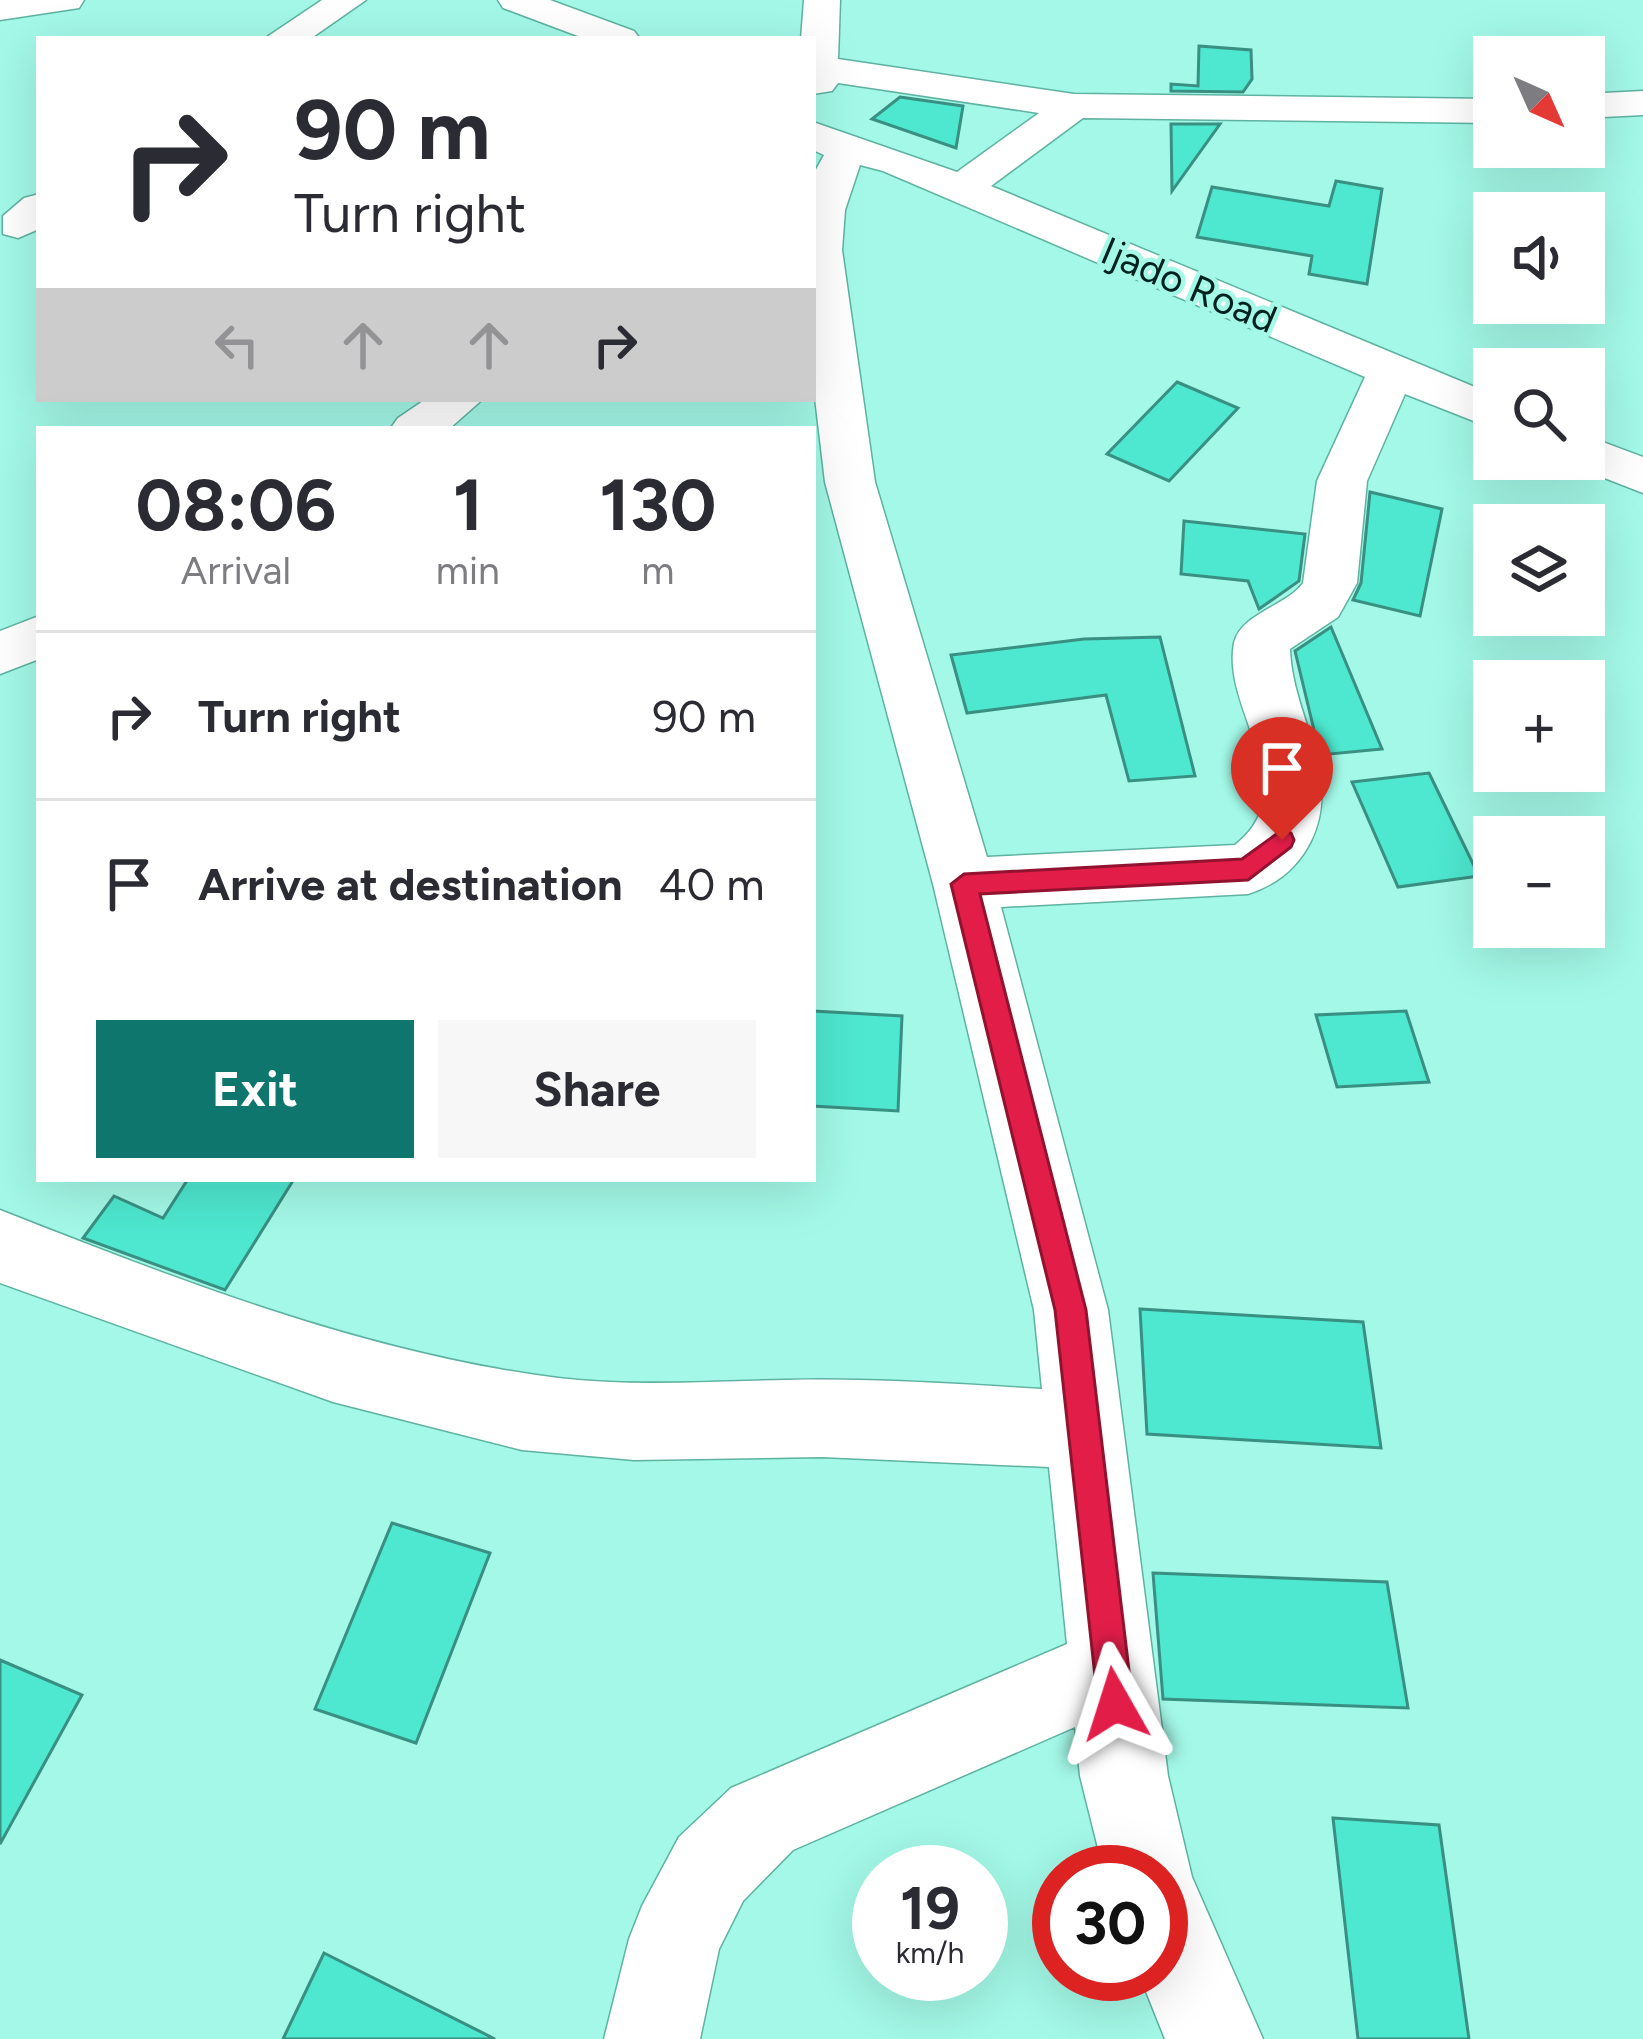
<!DOCTYPE html>
<meta charset="utf-8">
<style>
:root{--surface:#fff;--page:#f7f7f7;--text:#2b2b33;--muted:#7c7c81;--line:#e1e1e2;--accent:#0f766e}
body{margin:0;font-family:Figtree,sans-serif;background:var(--page);color:var(--text);height:100vh;display:flex;flex-direction:column;font-size:45px;white-space:nowrap}
*{box-sizing:border-box;margin:0}
p{font-size:39px;color:var(--muted)}
.icon{flex:none;width:66px;height:66px;fill:none;stroke:currentColor;stroke-width:2;stroke-linecap:round;stroke-linejoin:round}
.map{position:relative;flex:1;overflow:hidden}
.sheet{position:absolute;left:36px;top:426px;width:780px;height:756px;display:flex;flex-direction:column;background:var(--surface);border-radius:0px;box-shadow:0 12px 48px #0002}
.sheet>*{flex:none}
.guide{position:absolute;left:36px;top:36px;width:780px;height:366px;border-radius:0px;box-shadow:0 12px 48px #0002;background:#fff;color:var(--text);overflow:hidden}
.needle{width:78px;rotate:135deg}
.controls{position:absolute;left:1473px;top:36px;display:grid;gap:24px}
.controls a{display:grid;place-items:center;width:132px;height:132px;border-radius:0px;background:var(--surface);box-shadow:0 12px 48px #0002;font-size:60px}
.speed{position:absolute;left:852px;top:1845px;display:flex;gap:24px;font-size:60px;font-weight:700;text-align:center}
.speed>*{display:grid;place-content:center;width:156px;height:156px;border-radius:50%;background:var(--surface);box-shadow:0 12px 48px #0002;line-height:1}
.speed small{font-size:30px;font-weight:400}
.speed .limit{border:18px solid #d22;background:#fff;color:#111}
.pin{position:absolute;display:grid;place-items:center;width:102px;height:102px;color:#fff;margin:-123px -51px;border-radius:50% 50% 50% 0;rotate:-45deg;box-shadow:0 0 12px #0007}
.pin .icon{rotate:45deg}
.me{position:absolute;width:132px;margin:-66px;rotate:354deg;stroke-linejoin:round;filter:drop-shadow(0 0 9px #0008)}
.turn{display:flex;align-items:center;gap:42px;height:252px;padding:0 60px;font-size:54px}
.turn .icon{width:156px;height:156px;stroke-width:2.5}
.turn b{display:block;font-size:84px;line-height:102px}
.lanes{display:flex;align-items:center;height:114px;padding:0 60px;background:#0003;justify-content:center;gap:60px;direction:ltr}
.lanes .off{opacity:.35}
.eta{display:flex;justify-content:space-evenly;align-items:center;height:204px;text-align:center}
.eta b{font-size:72px;font-weight:700;line-height:84px}
.cta{display:flex;gap:24px;margin-top:auto;padding:24px 60px}
.cta a{flex:1;height:138px;border-radius:0px;background:var(--accent);color:#fff;font-size:48px;font-weight:700;line-height:138px;text-align:center}
.cta a+a{background:var(--page);color:var(--text)}
ul{padding:0;list-style:none}
li{display:flex;align-items:center;gap:36px;height:168px;padding:0 60px;border-top:3px solid var(--line)}
li div{flex:1}
li b{display:block;font-size:45px}
li em{font-style:normal}
.map>svg:first-child{display:block}
.building{fill:#4ee7cf;stroke:#398f81;stroke-width:3}
.lines{fill:none;stroke-linecap:round;stroke-linejoin:round}
.minor-casing{stroke:#5eb2a2;stroke-width:3}
.minor{fill:#fff;fill-rule:evenodd}
.route{fill:#e11d48;stroke:#92132f;stroke-width:3}
.labels{text-anchor:middle;dominant-baseline:central;stroke-width:9;stroke-linejoin:round;paint-order:stroke}
.far-street-label{font-size:39px;fill:#00221d;stroke:#a3f8e7}
</style>
<div class="map">
<svg width="1643" height="2039" viewBox="0 0 1643 2039">
<rect width="100%" height="100%" fill="#a3f8e7"/>
<g class="building">
<path d="M1199,46L1251,50L1252,79L1243,92L1171,91V84L1198,86Z"/>
<path d="M900,97L963,106L956,148L872,119Z"/>
<path d="M1171,124H1220L1172,191Z"/>
<path d="M1336,181L1382,189L1367,284L1309,274L1312,256L1197,237L1212,187L1329,206Z"/>
<path d="M1177,382L1238,408L1169,481L1107,454Z"/>
<path d="M1370,492L1442,509L1420,616L1353,600L1361,583Z"/>
<path d="M1184,521L1305,534L1299,581L1259,609L1248,581L1181,574Z"/>
<path d="M1331,627L1382,749L1320,755L1295,651Z"/>
<path d="M1160,637L1195,776L1129,781L1106,695L967,713L951,655L1084,639Z"/>
<path d="M1429,773L1479,876L1398,887L1352,782Z"/>
<path d="M813,1011L902,1016L898,1111L813,1106Z"/>
<path d="M1406,1011L1429,1082L1337,1087L1316,1015Z"/>
<path d="M188,1179H294L225,1290L83,1238L114,1196L163,1218Z"/>
<path d="M1140,1309L1363,1322L1381,1448L1147,1434Z"/>
<path d="M392,1523L490,1553L416,1743L315,1709Z"/>
<path d="M1153,1573L1387,1582L1408,1708L1163,1699Z"/>
<path d="M0,1660L82,1695L0,1844Z"/>
<path d="M1333,1818L1439,1825L1469,2039H1358Z"/>
<path d="M324,1953L495,2039H283Z"/>
</g>
<g class="lines">
<g class="minor-casing">
<g id="minor">
<path d="M0,0H84L79,8L0,20Z"/>
<path d="M322,0H366L310,39H264Z"/>
<path d="M498,0H550L634,31L640,39H586L503,8Z"/>
<path d="M804,0H840L838,59L1074,94L1494,99V123L1083,118L991,186L1494,395V429L1405,394L1367,481L1357,583L1338,617L1290,649C1292,716 1343,775 1311,841C1297,869 1276,885 1248,894L1001,907L1108,1310L1168,1776L1192,1877L1263,2039H1165L1139,1974H1161V1872H1104L1080,1776L1075,1727L793,1850L743,1901L719,1949L700,2039H604L629,1939L642,1906L679,1837L731,1788L1067,1644L1049,1467L822,1457L634,1460L522,1450L333,1402L0,1283V1210C178,1280 367,1354 558,1378C634,1387 710,1381 786,1380C871,1378 957,1384 1042,1389L1034,1310L933,884L825,482L813,381V175L824,155L813,150V122L957,172L1039,113L838,83L832,91L813,94V39H801ZM860,165L883,171L1365,377L1317,481L1303,583C1287,606 1241,613 1234,643C1221,711 1307,789 1235,845L987,857L875,482L842,250L845,210Z"/>
<path d="M1643,91V115L1584,118V94Z"/>
<path d="M39,194V229L18,238L3,234V216L24,198Z"/>
<path d="M426,399H483L449,429H390L398,418Z"/>
<path d="M1584,435L1643,457V493L1566,463L1564,459H1584Z"/>
<path d="M39,616V659L0,674V631Z"/>
</g>
</g>
<use href="#minor" class="minor"/>
</g>
<path class="route" d="M1282,830L1291,833L1294,840L1291,847L1248,880L980,894L1086,1310L1133,1704L1128,1717L1115,1722L1103,1717L1098,1704L1055,1310L951,884L964,874L1242,859Z"/>
<g class="labels">
<g class="far-street-label">
<text transform="translate(1189 285) rotate(23)">Ijado Road</text>
</g>
</g>
</svg>
<div class="controls">
<a><svg class="needle" viewBox="-14 -14 28 28"><path d="M0-13l5 13h-10z" fill="#e53935"/><path d="M0 13l5-13h-10z" fill="#7c7c81"/></svg></a>
<a><svg class="icon" aria-label="sound" viewBox="0 0 24 24"><path d="M4 9h4l5-4v14l-5-4H4zM17 9q2 3 0 6"/></svg></a>
<a><svg class="icon" aria-label="search" viewBox="0 0 24 24"><circle cx="10" cy="10" r="6"/><path d="M15 15l6 6"/></svg></a>
<a><svg class="icon" aria-label="layers" viewBox="0 0 24 24"><path d="M12 4l9 5-9 5-9-5zM3 14l9 5 9-5"/></svg></a>
<a>+</a>
<a>−</a>
</div>
<div class="speed"><div>19<small>km/h</small></div><div class="limit">30</div></div>
<div class="pin" style="left:1282px;top:840px;background:#d93025"><svg class="icon" aria-label="arrive" viewBox="0 0 24 24"><path d="M6 21V4h12l-3 4 3 4H6"/></svg></div>
<svg class="me" style="left:1115px;top:1704px" viewBox="-20 -20 40 40"><path d="M0-17L14 15 0 8-14 15z" fill="#e11d48" stroke="#fff" stroke-width="4"/></svg>
<div class="guide">
<div class="turn"><svg class="icon" aria-label="right" viewBox="0 0 24 24"><path d="M7 20v-9h11M14 6l5 5-5 5"/></svg><div><b>90 m</b>Turn right</div></div>
<div class="lanes"><svg class="icon off" aria-label="left" viewBox="0 0 24 24"><path d="M17 20v-9H6M10 6l-5 5 5 5"/></svg><svg class="icon off" aria-label="ahead" viewBox="0 0 24 24"><path d="M12 20V5M6 11l6-6 6 6"/></svg><svg class="icon off" aria-label="ahead" viewBox="0 0 24 24"><path d="M12 20V5M6 11l6-6 6 6"/></svg><svg class="icon" aria-label="right" viewBox="0 0 24 24"><path d="M7 20v-9h11M14 6l5 5-5 5"/></svg></div>
</div>
<section class="sheet">
<div class="eta">
<div><b>08:06</b><p>Arrival</p></div>
<div><b>1</b><p>min</p></div>
<div><b>130</b><p>m</p></div>
</div>
<ul>
<li><svg class="icon" aria-label="right" viewBox="0 0 24 24"><path d="M7 20v-9h11M14 6l5 5-5 5"/></svg><div><b>Turn right</b></div><em>90 m</em></li>
<li><svg class="icon" aria-label="arrive" viewBox="0 0 24 24"><path d="M6 21V4h12l-3 4 3 4H6"/></svg><div><b>Arrive at destination</b></div><em>40 m</em></li>
</ul>
<div class="cta"><a>Exit</a><a>Share</a></div>
</section>
</div>
